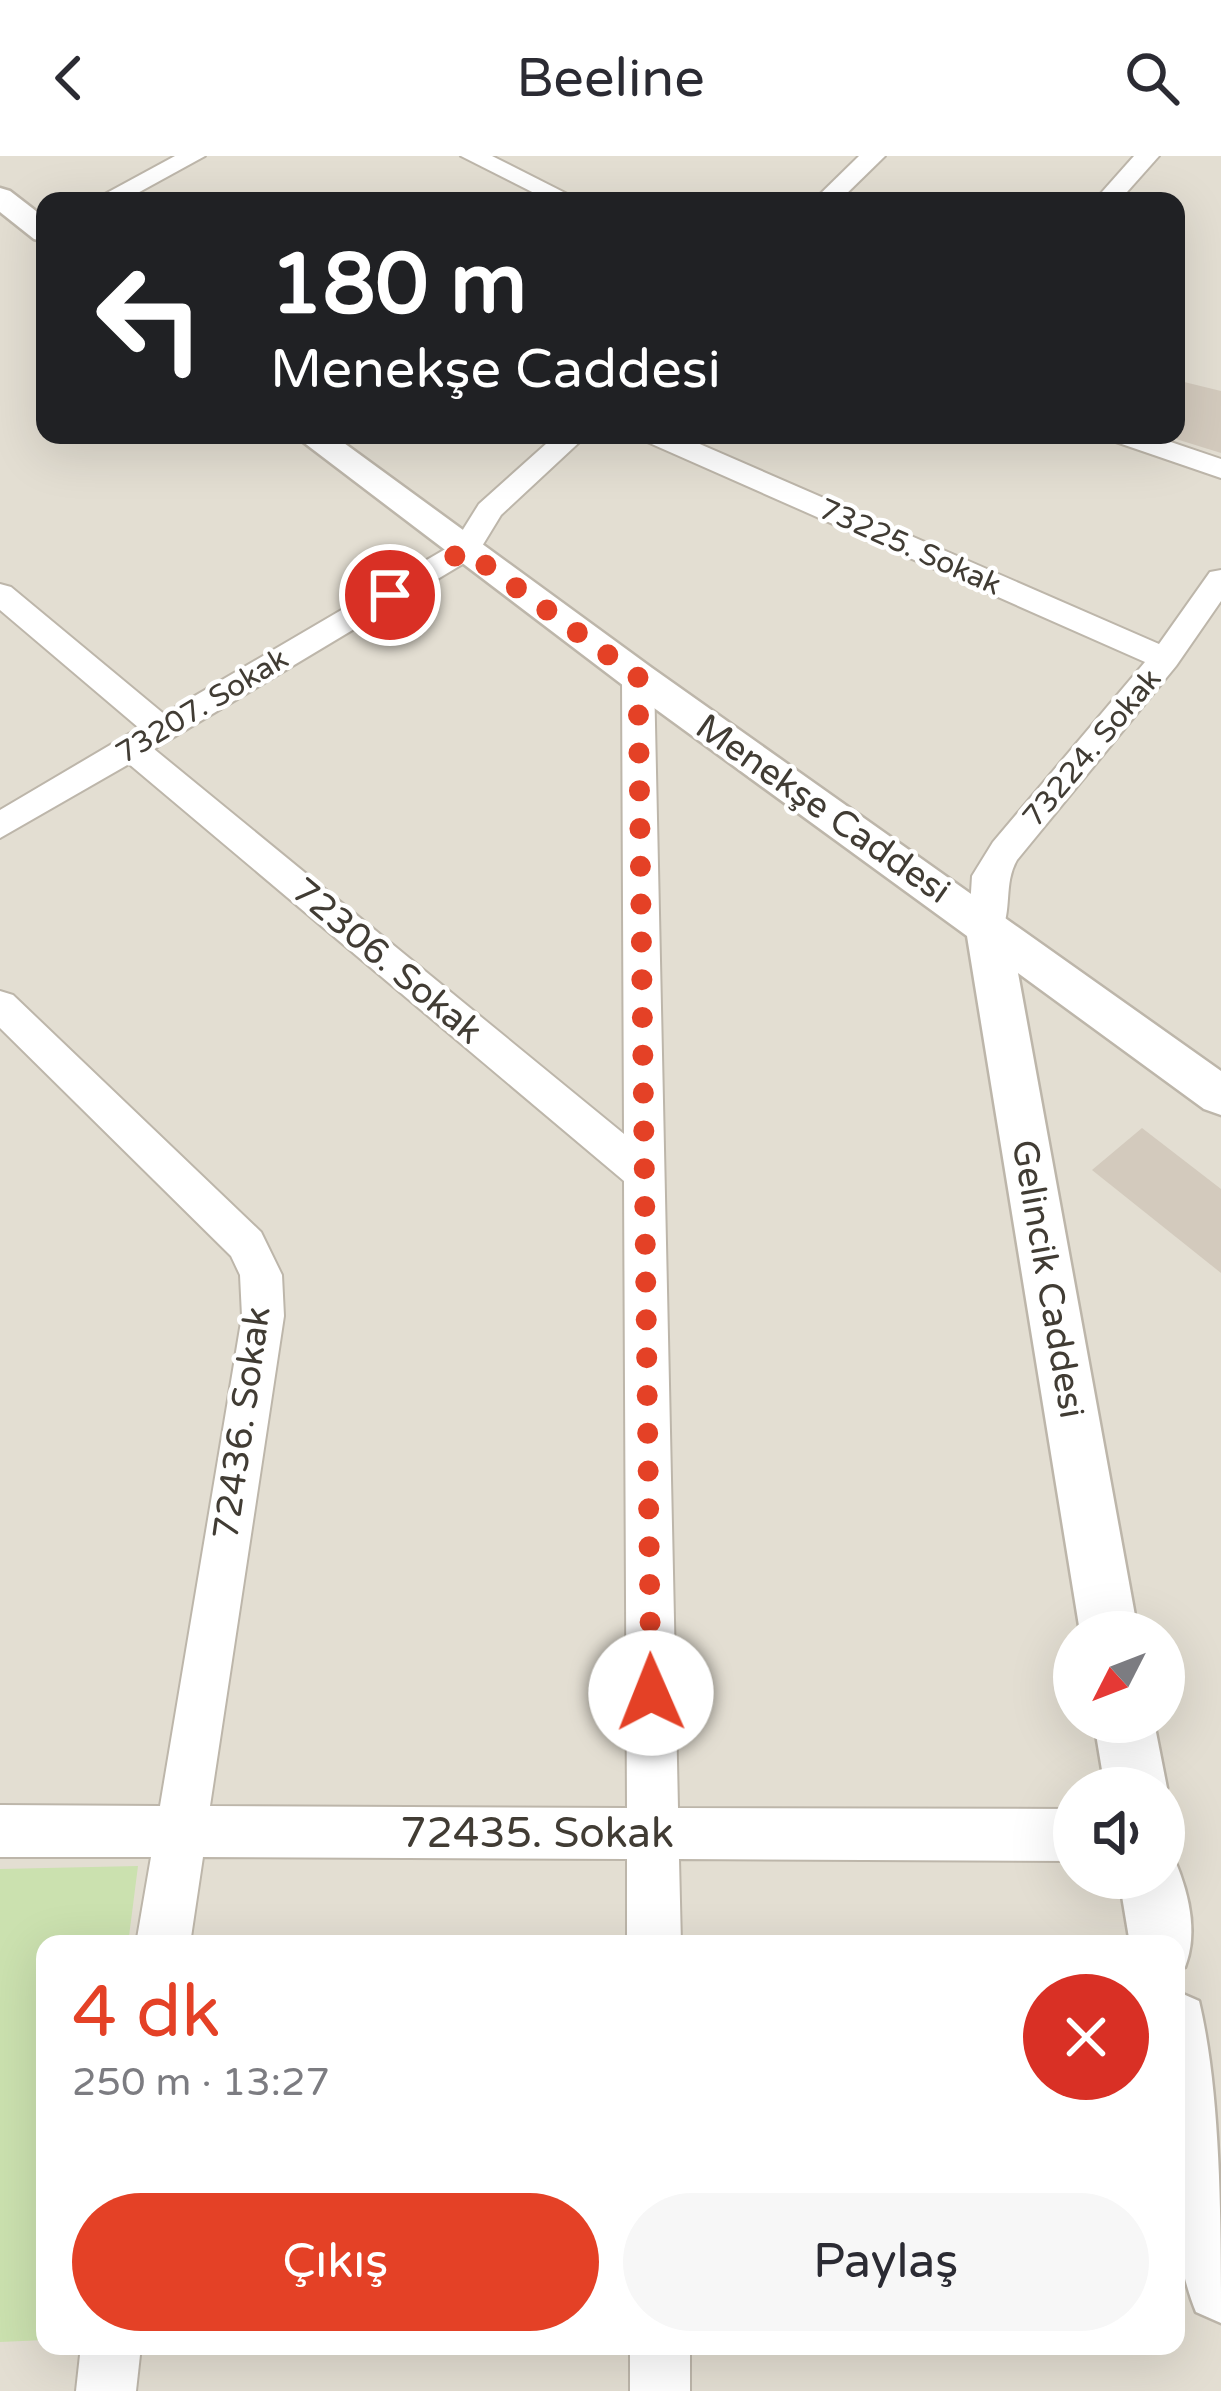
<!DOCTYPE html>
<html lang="tr">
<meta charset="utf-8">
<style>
:root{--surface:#fff;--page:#f7f7f7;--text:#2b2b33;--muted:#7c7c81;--accent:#e44126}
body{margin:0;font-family:"Varela Round",sans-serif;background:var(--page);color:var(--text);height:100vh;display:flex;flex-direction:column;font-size:45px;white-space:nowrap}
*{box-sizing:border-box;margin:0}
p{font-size:39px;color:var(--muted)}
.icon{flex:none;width:66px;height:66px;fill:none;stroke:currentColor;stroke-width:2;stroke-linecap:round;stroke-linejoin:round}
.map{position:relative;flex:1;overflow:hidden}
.side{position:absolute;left:36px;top:1779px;width:1149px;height:420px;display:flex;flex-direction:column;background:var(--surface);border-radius:24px;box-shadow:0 12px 48px #0002}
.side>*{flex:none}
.guide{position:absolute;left:36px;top:36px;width:1149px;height:252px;border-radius:24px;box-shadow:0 12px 48px #0002;background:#202124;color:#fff;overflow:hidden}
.needle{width:78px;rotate:228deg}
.controls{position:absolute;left:1053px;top:1455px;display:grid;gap:24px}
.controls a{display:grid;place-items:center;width:132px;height:132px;border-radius:50%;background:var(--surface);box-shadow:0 12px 48px #0002;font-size:60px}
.pin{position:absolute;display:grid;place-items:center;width:102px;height:102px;color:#fff;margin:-51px;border:6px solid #fff;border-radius:50%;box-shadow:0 3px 12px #0007}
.me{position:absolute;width:132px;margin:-66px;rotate:359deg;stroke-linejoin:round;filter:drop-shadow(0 0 9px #0008)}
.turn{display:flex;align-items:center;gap:42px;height:252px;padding:0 36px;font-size:54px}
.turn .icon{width:156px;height:156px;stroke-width:2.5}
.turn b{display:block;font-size:84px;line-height:102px}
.round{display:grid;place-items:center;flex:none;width:126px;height:126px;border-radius:63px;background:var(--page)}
.overview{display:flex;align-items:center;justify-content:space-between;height:204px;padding:0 36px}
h1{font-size:72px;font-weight:600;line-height:90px;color:var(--accent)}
.action{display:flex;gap:24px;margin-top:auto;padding:24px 36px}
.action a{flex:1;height:138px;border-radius:72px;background:var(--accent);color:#fff;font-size:48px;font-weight:600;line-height:138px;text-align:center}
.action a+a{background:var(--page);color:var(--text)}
header{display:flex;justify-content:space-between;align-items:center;height:156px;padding:0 36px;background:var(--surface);font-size:54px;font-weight:600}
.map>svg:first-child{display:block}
.residential{fill:#e3ded2;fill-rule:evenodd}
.green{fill:#cbe1af}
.building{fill:#d3cabd}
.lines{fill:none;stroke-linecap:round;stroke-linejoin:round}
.minor-casing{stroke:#bdb6aa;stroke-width:4}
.tertiary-casing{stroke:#bdb6aa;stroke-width:5}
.minor{fill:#fff;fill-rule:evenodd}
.tertiary{fill:#fff;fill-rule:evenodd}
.route{stroke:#e44126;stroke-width:21;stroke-dasharray:0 37.8}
.labels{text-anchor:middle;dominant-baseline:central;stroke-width:9;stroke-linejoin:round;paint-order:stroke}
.far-street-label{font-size:30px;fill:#413c34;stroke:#fff}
.street-label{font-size:36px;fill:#413c34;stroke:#fff}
.near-street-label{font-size:42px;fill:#413c34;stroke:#fff}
</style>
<header><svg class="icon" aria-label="back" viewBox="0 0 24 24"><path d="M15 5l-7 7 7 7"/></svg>Beeline<svg class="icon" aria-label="search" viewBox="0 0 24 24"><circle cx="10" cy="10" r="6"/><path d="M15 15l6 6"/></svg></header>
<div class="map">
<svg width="1221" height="2235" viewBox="0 0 1221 2235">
<rect width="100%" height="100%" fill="#f0ece3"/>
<path class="residential" d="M0,0H1221V2235H0ZM45,45H1176V279H45ZM1074,1476H1164V1566H1074ZM1074,1632H1164V1722H1074ZM45,1788H1176V2190H45Z"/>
<path class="green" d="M138,1710L128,1788H45V2184L0,2186V1713Z"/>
<g class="building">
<path d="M1176,224L1221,235V297L1176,283Z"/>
<path d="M1142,972L1221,1033V1117L1092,1014Z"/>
</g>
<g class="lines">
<g class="minor-casing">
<g id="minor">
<path d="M175,0H205L123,45H92Z"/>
<path d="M461,0H492L581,45H550Z"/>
<path d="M859,0H885L839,45H813Z"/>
<path d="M1134,0H1159L1119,45H1094Z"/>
<path d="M556,279H587L501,359L476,400L154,593L624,978L622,521L627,514H649L654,521L678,1652L1074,1653V1705L679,1703L681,1788H627V1703L203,1701L190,1788H136L151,1701H0V1649L160,1650L242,1160L240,1119L231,1100L0,872V835L13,839L261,1076L282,1119L284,1160L210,1650L627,1652L624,1025L129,608L0,682V654L139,572L0,454V428L11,431L164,558L454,388L479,348Z"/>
<path d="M641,279H679L1159,488L1210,416L1221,414V445L1176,510L1017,704C1003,728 1013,755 1000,778L987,782L974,778L969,769L972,720L993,686L1145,506L645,285Z"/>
<path d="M1109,279H1150L1221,303V322L1113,285Z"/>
<path d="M81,2190H141L136,2235H76Z"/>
<rect x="630" y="2190" width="60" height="45"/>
</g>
</g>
<g class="tertiary-casing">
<g id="tertiary">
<path d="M0,32L10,35L45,62V86L34,83L0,56Z"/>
<path d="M294,279H333L652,512L1221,915V959L1204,953L1018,817L1138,1476H1080L967,780L624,530Z"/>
<path d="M1094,1566H1154L1167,1632L1164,1638V1632H1105Z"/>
<path d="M1164,1696L1173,1700C1188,1734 1199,1776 1185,1811L1176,1814V1788H1130L1119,1722H1164Z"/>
<path d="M1176,1835L1199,1845C1221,1937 1221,2067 1221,2167L1196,2156C1160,2070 1176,1929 1176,1835Z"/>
</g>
</g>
<use href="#minor" class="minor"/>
<use href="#tertiary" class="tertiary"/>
</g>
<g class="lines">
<path class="route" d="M390,439L465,394L638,521L651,1537"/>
</g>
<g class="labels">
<g class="far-street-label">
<text transform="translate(910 391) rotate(24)">73225. Sokak</text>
<text transform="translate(202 550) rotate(-31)">73207. Sokak</text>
<text transform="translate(1092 592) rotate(-50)">73224. Sokak</text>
</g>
<g class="street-label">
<text transform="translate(823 653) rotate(35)">Menekşe Caddesi</text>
<text transform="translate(387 805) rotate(40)">72306. Sokak</text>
<text transform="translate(1048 1123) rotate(80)">Gelincik Caddesi</text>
<text transform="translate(242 1267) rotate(-82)">72436. Sokak</text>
</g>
<g class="near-street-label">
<text x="537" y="1677">72435. Sokak</text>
</g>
</g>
</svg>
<div class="controls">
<a><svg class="needle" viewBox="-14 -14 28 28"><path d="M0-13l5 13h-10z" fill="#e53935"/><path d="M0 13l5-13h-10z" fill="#7c7c81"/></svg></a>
<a><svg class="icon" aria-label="sound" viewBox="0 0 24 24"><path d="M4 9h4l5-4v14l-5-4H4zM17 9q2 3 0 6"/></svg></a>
</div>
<div class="pin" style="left:390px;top:439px;background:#d93025"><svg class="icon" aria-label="arrive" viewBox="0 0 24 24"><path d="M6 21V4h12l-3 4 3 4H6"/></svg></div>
<svg class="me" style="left:651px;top:1537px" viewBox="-20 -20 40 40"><circle r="19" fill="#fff"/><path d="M0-13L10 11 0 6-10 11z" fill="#e44126"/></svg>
<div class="guide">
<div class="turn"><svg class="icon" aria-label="left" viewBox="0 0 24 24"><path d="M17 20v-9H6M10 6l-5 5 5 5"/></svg><div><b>180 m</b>Menekşe Caddesi</div></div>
</div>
<section class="side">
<div class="overview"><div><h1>4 dk</h1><p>250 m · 13:27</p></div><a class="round" style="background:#d93025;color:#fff"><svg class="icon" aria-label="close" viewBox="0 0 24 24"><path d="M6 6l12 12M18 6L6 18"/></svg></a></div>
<div class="action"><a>Çıkış</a><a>Paylaş</a></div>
</section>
</div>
